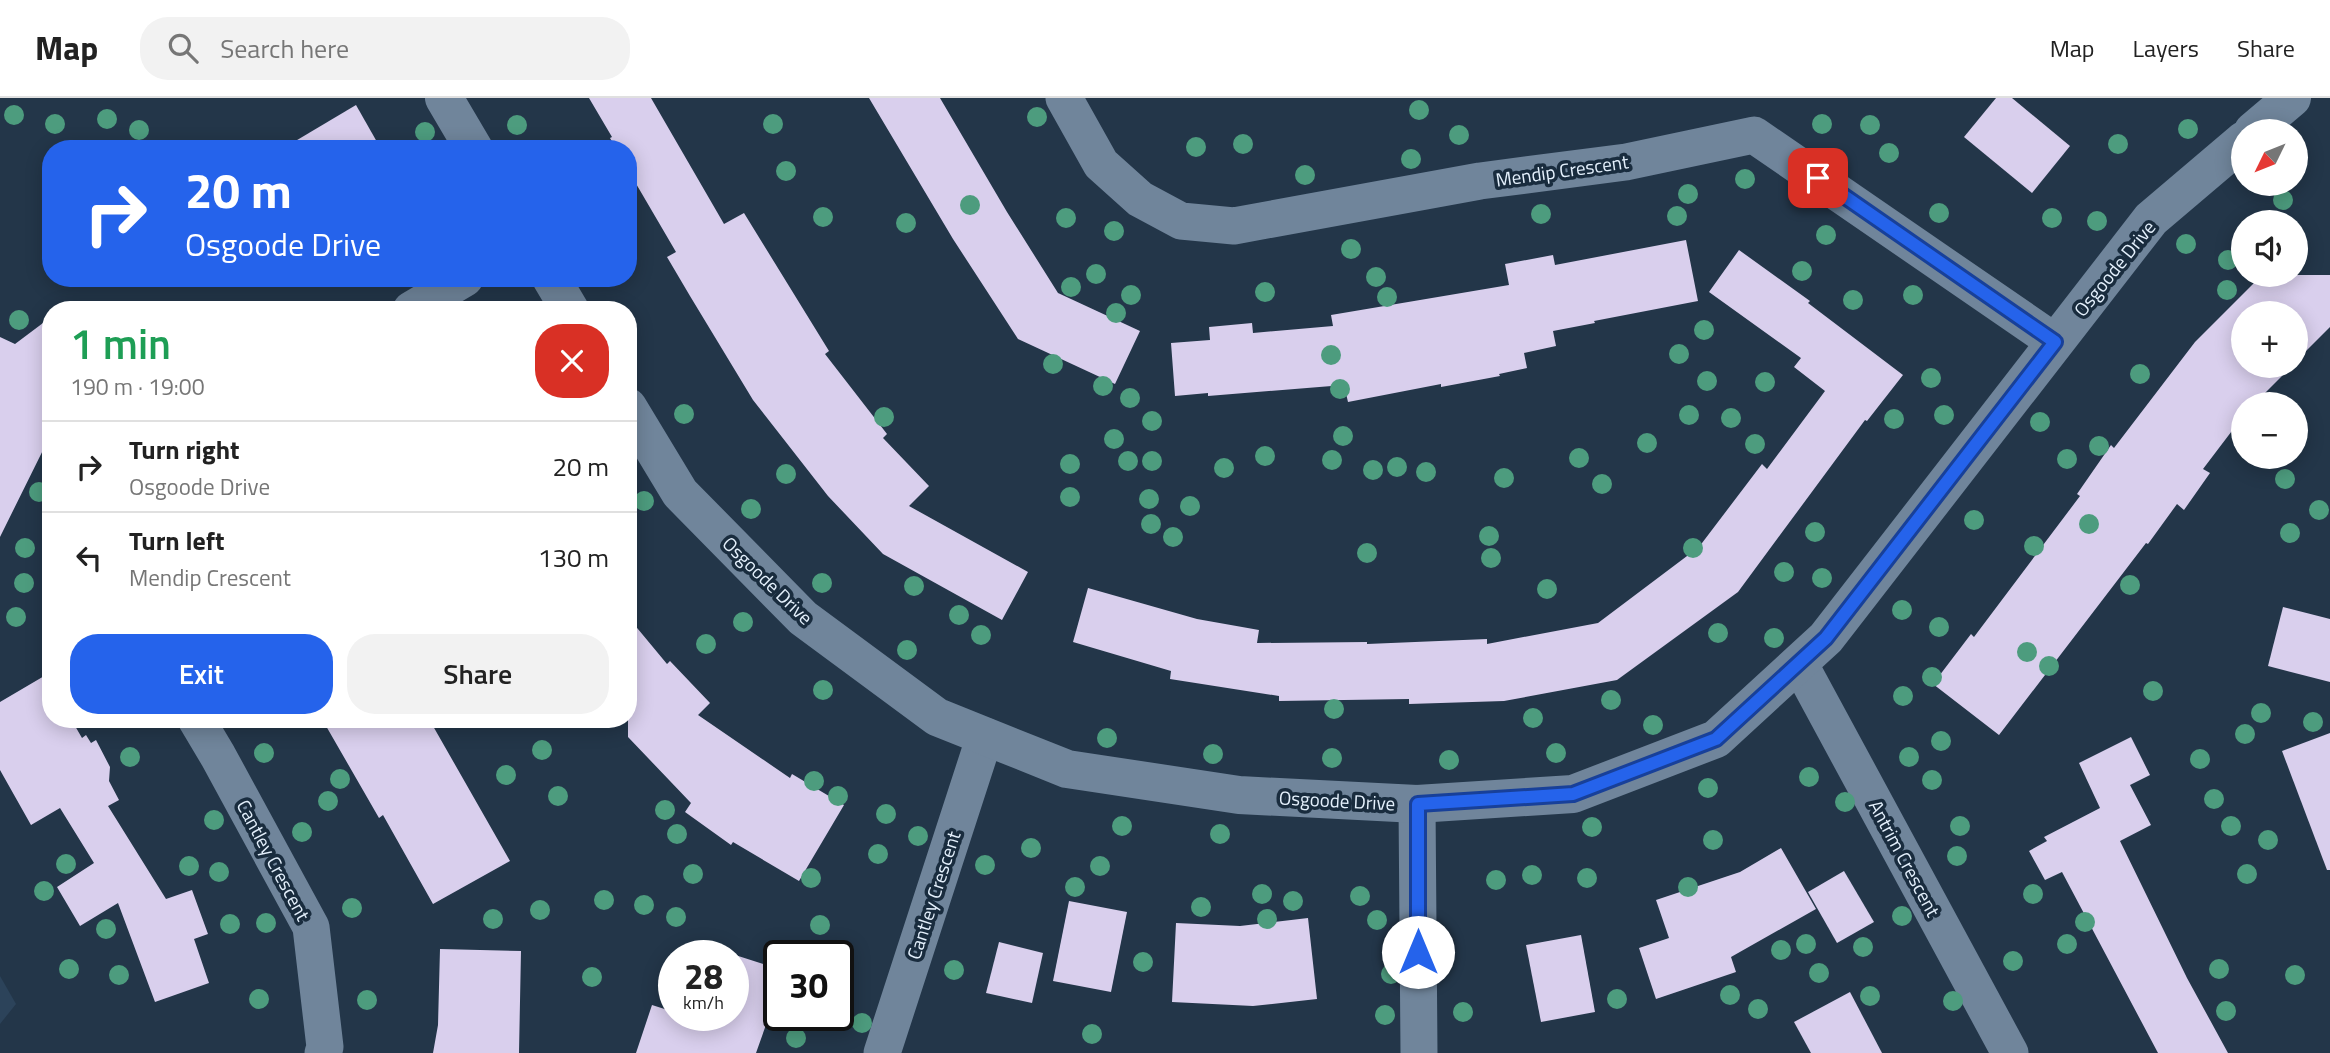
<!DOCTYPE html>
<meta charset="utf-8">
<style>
:root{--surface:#fff;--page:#f2f2f2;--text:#222;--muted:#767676;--line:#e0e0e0;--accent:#2563eb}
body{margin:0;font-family:"Titillium Web",sans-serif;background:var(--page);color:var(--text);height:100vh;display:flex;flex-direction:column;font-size:26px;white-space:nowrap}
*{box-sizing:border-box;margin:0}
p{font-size:23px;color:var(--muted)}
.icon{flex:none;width:38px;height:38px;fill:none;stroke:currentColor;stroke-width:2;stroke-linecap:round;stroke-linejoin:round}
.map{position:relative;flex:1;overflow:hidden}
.details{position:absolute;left:42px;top:203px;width:595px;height:427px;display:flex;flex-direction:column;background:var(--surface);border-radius:28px;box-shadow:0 4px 18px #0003}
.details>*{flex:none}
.banner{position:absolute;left:42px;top:42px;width:595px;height:147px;border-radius:28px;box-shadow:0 4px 18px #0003;background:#2563eb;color:#fff;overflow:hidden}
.needle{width:46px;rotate:227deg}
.fabs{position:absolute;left:2231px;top:21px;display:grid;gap:14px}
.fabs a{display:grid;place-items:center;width:77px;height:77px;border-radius:50%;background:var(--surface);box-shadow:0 4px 18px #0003;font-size:35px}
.speed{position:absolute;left:658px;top:842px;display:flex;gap:14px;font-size:35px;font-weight:700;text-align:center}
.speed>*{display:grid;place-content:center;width:91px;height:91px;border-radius:50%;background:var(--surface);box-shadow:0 4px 18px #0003;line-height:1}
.speed small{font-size:18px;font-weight:400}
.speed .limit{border:4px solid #111;border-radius:10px;background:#fff;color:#111}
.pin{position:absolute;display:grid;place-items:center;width:60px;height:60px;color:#fff;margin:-30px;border-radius:14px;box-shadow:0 4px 10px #0006}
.me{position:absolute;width:77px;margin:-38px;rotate:0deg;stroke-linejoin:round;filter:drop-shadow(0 0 5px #0008)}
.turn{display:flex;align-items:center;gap:24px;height:147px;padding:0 28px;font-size:32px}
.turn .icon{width:91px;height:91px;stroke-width:2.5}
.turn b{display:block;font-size:49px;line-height:60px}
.round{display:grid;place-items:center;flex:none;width:74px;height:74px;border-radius:28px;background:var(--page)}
.headline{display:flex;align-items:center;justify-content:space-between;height:119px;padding:0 28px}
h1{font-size:42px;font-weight:600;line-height:52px;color:#1e9e55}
.cta{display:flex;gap:14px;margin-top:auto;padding:14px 28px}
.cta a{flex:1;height:80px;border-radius:28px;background:var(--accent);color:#fff;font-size:28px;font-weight:600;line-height:80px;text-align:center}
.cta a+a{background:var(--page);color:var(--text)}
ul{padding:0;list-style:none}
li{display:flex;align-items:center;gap:21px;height:91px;padding:0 28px;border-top:2px solid var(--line)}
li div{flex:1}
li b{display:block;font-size:26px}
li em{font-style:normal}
header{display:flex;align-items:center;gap:42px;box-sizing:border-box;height:98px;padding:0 35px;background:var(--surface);border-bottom:2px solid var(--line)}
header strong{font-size:33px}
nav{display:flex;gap:38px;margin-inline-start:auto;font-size:24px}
.search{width:490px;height:63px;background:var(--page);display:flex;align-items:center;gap:18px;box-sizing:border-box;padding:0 24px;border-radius:28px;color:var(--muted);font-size:26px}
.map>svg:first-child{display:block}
.built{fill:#2c435a}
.building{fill:#d9cfed}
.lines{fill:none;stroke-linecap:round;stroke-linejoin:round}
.street{stroke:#70859b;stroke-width:37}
.secondary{stroke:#70859b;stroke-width:38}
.tree{fill:#4d9c7e}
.route-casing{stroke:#184099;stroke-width:18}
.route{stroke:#2563eb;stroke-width:12}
.labels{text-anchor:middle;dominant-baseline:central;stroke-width:7;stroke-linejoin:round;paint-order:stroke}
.street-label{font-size:19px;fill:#e4f0fc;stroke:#192c3e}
</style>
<header>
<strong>Map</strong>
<div class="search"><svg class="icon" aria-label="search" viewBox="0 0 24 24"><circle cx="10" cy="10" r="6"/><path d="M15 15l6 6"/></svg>Search here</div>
<nav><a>Map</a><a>Layers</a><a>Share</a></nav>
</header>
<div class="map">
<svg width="2330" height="955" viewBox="0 0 2330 955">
<rect width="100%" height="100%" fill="#233649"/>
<path class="built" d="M0,878L16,906L0,926Z"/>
<g class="building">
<path d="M589,0H651L724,126L744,115L829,253L825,256L887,336L883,340L929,388L909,408L1028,474L1002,522L883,456L828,398L753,302L690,198L667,159L676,154L628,72V51H616L610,40L612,39Z"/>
<path d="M869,0H940L1007,114L1058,195L1140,233L1115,286L1018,241L953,141Z"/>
<path d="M1996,0H2012L2070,48L2032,95L1964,39Z"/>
<path d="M356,7L381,51H282Z"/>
<path d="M1686,142L1698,203L1594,223L1595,225L1553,233L1556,248L1524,255L1527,270L1499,276L1500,278L1441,289V286L1348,304L1344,287L1208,298V295L1175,298L1171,245L1210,242L1209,229L1252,225L1253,235L1333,228L1331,217L1509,187L1505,166L1553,157L1555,167Z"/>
<path d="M1739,152L1810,203L1808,205L1903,277L1867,323L1865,322L1738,494L1617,582L1504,603L1409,606V601L1279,603V598L1170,581L1171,573L1073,544L1088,490L1197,521L1259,532L1257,545L1367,544V546L1487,541V546L1598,525L1699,449L1762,366L1767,371L1825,293L1794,269L1801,260L1709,194Z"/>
<path d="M2262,177H2330V229L2296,263V215H2244V268H2292L2254,306H2244V317L2203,371L2210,375L2184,412L2177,406L2148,446L2146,445L1999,637L1933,586L1971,536L1974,539L2080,398L2077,396L2111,347L2114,350L2195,244Z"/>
<path d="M51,219V336L0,439V239L15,246Z"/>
<path d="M2283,509L2330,521V584L2268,568Z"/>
<path d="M628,519L667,566L670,563L710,605L698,617L790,680L792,676L844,707L799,783L733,744L731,747L685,714L691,705L628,639Z"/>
<path d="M51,574V621H71L82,640L86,637L91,645L96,642L110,669L109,683L119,702L108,708L166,801L192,792L208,836L194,841L209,885L155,904L118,805L80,828L57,789L94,765L60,710L31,727L0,672V604Z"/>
<path d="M322,621H429L510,763L433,806L383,717L379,720Z"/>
<path d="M2330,635V772H2327L2282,653Z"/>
<path d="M2131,639L2150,677L2130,687L2151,727L2120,743L2187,880L2228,955H2158L2062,774L2045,782L2029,753L2047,743L2044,739L2100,710L2079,665Z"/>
<path d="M1781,750L1816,811L1731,859L1736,874L1656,901L1639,850L1669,840L1656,802L1740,774Z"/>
<path d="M1844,773L1874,824L1837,845L1808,794Z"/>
<path d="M1069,803L1127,814L1111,894L1053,883Z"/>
<path d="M1308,820L1317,901L1253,908L1172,904L1176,825L1240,828Z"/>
<path d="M1581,837L1595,914L1541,924L1526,847Z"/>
<path d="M999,844L1043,855L1032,905L986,895Z"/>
<path d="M707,848L779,871V890L756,955H636L652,907L674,914V917H733V858H704Z"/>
<path d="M440,851L521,853L519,955H433L438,927Z"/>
<path d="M1850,894L1882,955H1811L1794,924Z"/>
</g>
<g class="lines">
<g class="street">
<path d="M1064,0L1101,66L1140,101L1181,123L1234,128L1480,83L1626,64L1754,37L2055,244"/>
<path d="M411,212L465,180"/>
<path d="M1799,565L2010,955"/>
<path d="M196,621L218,658L311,829L325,949L323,955"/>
<path d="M1417,706L1419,955"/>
<path d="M882,955L985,638"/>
</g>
<g class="secondary">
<path d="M444,0L474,51"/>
<path d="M2253,33L2292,0"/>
<path d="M551,180L570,212"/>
<path d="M628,309L680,395L803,520L937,619L1067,671L1239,697L1417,706L1573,696L1716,641L1826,540L2151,121L2244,42"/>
</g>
</g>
<g class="tree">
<circle cx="1419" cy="12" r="10"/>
<circle cx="14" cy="17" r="10"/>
<circle cx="1037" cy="19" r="10"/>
<circle cx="107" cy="21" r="10"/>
<circle cx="55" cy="26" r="10"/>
<circle cx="773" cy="26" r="10"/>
<circle cx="1822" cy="26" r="10"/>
<circle cx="517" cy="27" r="10"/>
<circle cx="1870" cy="27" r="10"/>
<circle cx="2188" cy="31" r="10"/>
<circle cx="139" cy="32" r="10"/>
<circle cx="425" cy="34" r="10"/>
<circle cx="1459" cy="37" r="10"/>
<circle cx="1243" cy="46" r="10"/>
<circle cx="2118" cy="46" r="10"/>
<circle cx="1196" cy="49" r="10"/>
<circle cx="1889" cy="55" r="10"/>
<circle cx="1411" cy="61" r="10"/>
<circle cx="786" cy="73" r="10"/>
<circle cx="1305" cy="77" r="10"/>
<circle cx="1745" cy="81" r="10"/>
<circle cx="1688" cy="96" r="10"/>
<circle cx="2283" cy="102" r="10"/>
<circle cx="970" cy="107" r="10"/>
<circle cx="1939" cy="115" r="10"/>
<circle cx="1541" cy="116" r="10"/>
<circle cx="1677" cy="118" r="10"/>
<circle cx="823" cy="119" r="10"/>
<circle cx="1066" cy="120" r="10"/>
<circle cx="2052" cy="120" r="10"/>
<circle cx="2097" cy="123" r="10"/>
<circle cx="906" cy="125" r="10"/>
<circle cx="1114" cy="133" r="10"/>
<circle cx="1826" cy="137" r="10"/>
<circle cx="2186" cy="146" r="10"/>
<circle cx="1351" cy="151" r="10"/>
<circle cx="2228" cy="162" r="10"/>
<circle cx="1802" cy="173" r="10"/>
<circle cx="1096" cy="176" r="10"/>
<circle cx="1376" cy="179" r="10"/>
<circle cx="1071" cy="189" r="10"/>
<circle cx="2227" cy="192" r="10"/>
<circle cx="1265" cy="194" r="10"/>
<circle cx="1131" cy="197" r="10"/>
<circle cx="1913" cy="197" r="10"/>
<circle cx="1387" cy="199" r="10"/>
<circle cx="1853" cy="202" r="10"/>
<circle cx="1116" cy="215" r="10"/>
<circle cx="19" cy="222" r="10"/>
<circle cx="1704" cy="232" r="10"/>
<circle cx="1679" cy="256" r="10"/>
<circle cx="1331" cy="257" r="10"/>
<circle cx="1053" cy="266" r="10"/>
<circle cx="2140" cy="276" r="10"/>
<circle cx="1931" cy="280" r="10"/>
<circle cx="1707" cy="283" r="10"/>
<circle cx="1765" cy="284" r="10"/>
<circle cx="1103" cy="288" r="10"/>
<circle cx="1340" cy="291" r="10"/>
<circle cx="1130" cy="300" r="10"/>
<circle cx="684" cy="316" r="10"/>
<circle cx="1689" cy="317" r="10"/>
<circle cx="1944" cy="317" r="10"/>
<circle cx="884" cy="319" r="10"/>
<circle cx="1731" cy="320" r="10"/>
<circle cx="1894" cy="321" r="10"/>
<circle cx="1152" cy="323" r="10"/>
<circle cx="2040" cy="324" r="10"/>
<circle cx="1343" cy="338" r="10"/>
<circle cx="1114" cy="341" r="10"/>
<circle cx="1647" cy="345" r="10"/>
<circle cx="1755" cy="346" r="10"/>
<circle cx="2099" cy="348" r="10"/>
<circle cx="1265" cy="358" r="10"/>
<circle cx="1579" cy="360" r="10"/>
<circle cx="2067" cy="361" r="10"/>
<circle cx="1332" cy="362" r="10"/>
<circle cx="1128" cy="363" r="10"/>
<circle cx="1152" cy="363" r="10"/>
<circle cx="1070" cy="366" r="10"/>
<circle cx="1397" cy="369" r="10"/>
<circle cx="1224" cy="370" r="10"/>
<circle cx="1373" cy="372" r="10"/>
<circle cx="1426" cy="374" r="10"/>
<circle cx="786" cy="376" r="10"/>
<circle cx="1504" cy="380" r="10"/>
<circle cx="2285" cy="381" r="10"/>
<circle cx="1602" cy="386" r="10"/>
<circle cx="39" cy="394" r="10"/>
<circle cx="1070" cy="399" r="10"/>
<circle cx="1149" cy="401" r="10"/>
<circle cx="644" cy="403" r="10"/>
<circle cx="1190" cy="408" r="10"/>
<circle cx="751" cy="411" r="10"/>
<circle cx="2319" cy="412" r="10"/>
<circle cx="1974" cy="422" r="10"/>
<circle cx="1151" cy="426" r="10"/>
<circle cx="2089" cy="426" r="10"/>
<circle cx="1815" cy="434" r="10"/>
<circle cx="2290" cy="435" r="10"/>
<circle cx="1489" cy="438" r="10"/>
<circle cx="1173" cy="439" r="10"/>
<circle cx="2034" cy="448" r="10"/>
<circle cx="25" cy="450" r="10"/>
<circle cx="1693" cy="450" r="10"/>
<circle cx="1367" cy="455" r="10"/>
<circle cx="1491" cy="460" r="10"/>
<circle cx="1784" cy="474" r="10"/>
<circle cx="1822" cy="480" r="10"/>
<circle cx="24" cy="485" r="10"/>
<circle cx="822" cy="485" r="10"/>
<circle cx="2130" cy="487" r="10"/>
<circle cx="914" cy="488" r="10"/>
<circle cx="1547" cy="491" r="10"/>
<circle cx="1902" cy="512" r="10"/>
<circle cx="959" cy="517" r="10"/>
<circle cx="16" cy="519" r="10"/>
<circle cx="743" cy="524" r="10"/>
<circle cx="1939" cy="529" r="10"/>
<circle cx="1718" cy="535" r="10"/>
<circle cx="981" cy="537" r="10"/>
<circle cx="1774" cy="540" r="10"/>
<circle cx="706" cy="546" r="10"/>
<circle cx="907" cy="552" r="10"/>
<circle cx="2027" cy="554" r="10"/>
<circle cx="2049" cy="568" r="10"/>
<circle cx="1932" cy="579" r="10"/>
<circle cx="823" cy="592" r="10"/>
<circle cx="2153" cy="593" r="10"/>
<circle cx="1903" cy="598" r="10"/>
<circle cx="1611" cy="602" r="10"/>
<circle cx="1334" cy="611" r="10"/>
<circle cx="2261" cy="615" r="10"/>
<circle cx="1533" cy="620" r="10"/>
<circle cx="2313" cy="624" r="10"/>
<circle cx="1653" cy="627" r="10"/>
<circle cx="2245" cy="636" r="10"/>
<circle cx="1107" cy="640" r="10"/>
<circle cx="1941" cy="643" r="10"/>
<circle cx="542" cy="652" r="10"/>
<circle cx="264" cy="655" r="10"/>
<circle cx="1556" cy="655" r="10"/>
<circle cx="1213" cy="656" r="10"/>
<circle cx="130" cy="659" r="10"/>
<circle cx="1909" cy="659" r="10"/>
<circle cx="1332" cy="660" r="10"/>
<circle cx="2200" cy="661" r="10"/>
<circle cx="1449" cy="662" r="10"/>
<circle cx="506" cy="677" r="10"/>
<circle cx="1809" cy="679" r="10"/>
<circle cx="340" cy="681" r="10"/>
<circle cx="1932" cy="682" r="10"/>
<circle cx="814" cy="683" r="10"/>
<circle cx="1708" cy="690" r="10"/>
<circle cx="558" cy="698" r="10"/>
<circle cx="838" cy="698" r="10"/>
<circle cx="2214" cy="701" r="10"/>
<circle cx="328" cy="703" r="10"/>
<circle cx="1845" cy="704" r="10"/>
<circle cx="665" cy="712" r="10"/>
<circle cx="886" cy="716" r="10"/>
<circle cx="214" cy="722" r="10"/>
<circle cx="1122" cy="728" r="10"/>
<circle cx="1960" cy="728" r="10"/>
<circle cx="2231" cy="728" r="10"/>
<circle cx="1592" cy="729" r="10"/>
<circle cx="302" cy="734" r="10"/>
<circle cx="677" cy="736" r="10"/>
<circle cx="1220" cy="736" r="10"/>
<circle cx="918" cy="738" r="10"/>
<circle cx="1713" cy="742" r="10"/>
<circle cx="2268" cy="742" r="10"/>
<circle cx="1031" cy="750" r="10"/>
<circle cx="878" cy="756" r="10"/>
<circle cx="1957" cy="758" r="10"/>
<circle cx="66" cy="766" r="10"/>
<circle cx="985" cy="767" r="10"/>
<circle cx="189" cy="768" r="10"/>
<circle cx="1100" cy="768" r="10"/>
<circle cx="219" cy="774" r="10"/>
<circle cx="693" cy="776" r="10"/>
<circle cx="2247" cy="776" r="10"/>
<circle cx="1532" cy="777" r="10"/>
<circle cx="811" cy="780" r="10"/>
<circle cx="1587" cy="780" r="10"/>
<circle cx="1496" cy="782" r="10"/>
<circle cx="1075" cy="789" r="10"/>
<circle cx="1688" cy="789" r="10"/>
<circle cx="44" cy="793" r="10"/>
<circle cx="1262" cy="796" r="10"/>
<circle cx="2033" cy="796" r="10"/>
<circle cx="1360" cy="798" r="10"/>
<circle cx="604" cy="802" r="10"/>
<circle cx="1293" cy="803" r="10"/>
<circle cx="644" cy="807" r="10"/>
<circle cx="1201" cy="809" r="10"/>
<circle cx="352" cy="810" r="10"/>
<circle cx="540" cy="812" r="10"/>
<circle cx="1902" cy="818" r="10"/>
<circle cx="676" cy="819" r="10"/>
<circle cx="493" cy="821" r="10"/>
<circle cx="1267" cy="821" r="10"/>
<circle cx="1377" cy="822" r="10"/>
<circle cx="2085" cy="824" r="10"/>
<circle cx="266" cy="825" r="10"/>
<circle cx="230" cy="826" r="10"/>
<circle cx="820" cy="827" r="10"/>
<circle cx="106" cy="831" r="10"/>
<circle cx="1806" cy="846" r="10"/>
<circle cx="2067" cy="846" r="10"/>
<circle cx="1863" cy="849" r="10"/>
<circle cx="1781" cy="852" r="10"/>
<circle cx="2013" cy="863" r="10"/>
<circle cx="1143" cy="864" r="10"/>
<circle cx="69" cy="871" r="10"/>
<circle cx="2219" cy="871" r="10"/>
<circle cx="954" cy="872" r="10"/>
<circle cx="1819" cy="875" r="10"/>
<circle cx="1391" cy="876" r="10"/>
<circle cx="119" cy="877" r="10"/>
<circle cx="2295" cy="877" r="10"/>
<circle cx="592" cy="879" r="10"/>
<circle cx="1730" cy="897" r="10"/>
<circle cx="1870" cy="898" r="10"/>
<circle cx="259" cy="901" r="10"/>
<circle cx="1617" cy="901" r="10"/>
<circle cx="367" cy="902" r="10"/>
<circle cx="1953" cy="903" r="10"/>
<circle cx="1758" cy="911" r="10"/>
<circle cx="2226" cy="913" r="10"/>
<circle cx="1463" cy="914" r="10"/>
<circle cx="1385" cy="917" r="10"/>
<circle cx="862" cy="925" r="10"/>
<circle cx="1092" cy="936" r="10"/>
<circle cx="796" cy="940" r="10"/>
</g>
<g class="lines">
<g class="route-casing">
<path id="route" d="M1418,854V706L1573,696L1716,641L1826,540L2055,244L1818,80"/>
</g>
<use href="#route" class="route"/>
</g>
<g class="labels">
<g class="street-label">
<text transform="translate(1562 72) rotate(-8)">Mendip Crescent</text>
<text transform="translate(2114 170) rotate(-51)">Osgoode Drive</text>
<text transform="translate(768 482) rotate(44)">Osgoode Drive</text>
<text transform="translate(1337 702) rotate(3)">Osgoode Drive</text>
<text transform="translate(1905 760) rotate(62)">Antrim Crescent</text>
<text transform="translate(274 762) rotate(62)">Cantley Crescent</text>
<text transform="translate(933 797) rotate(-72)">Cantley Crescent</text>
</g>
</g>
</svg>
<div class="fabs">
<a><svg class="needle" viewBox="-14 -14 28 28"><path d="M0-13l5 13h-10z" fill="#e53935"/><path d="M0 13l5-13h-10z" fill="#767676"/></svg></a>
<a><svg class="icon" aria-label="sound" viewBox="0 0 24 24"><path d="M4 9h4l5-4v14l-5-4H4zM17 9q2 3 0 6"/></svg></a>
<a>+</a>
<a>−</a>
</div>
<div class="speed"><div>28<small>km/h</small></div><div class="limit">30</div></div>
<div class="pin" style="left:1818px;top:80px;background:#d93025"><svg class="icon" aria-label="arrive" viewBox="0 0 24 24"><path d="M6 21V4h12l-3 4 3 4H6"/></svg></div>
<svg class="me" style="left:1418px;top:854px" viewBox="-20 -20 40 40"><circle r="19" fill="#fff"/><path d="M0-13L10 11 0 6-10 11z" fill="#2563eb"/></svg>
<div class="banner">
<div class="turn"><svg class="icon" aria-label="right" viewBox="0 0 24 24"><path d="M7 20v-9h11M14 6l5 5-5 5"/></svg><div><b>20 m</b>Osgoode Drive</div></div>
</div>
<section class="details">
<div class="headline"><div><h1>1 min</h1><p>190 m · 19:00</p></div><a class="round" style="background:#d93025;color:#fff"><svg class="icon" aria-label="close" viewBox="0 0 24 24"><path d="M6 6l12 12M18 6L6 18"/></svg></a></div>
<ul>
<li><svg class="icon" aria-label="right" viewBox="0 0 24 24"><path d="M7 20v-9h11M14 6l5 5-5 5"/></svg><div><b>Turn right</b><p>Osgoode Drive</p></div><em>20 m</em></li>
<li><svg class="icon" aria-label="left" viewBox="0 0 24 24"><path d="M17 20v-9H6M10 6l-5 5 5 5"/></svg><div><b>Turn left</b><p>Mendip Crescent</p></div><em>130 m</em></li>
</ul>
<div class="cta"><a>Exit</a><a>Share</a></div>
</section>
</div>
